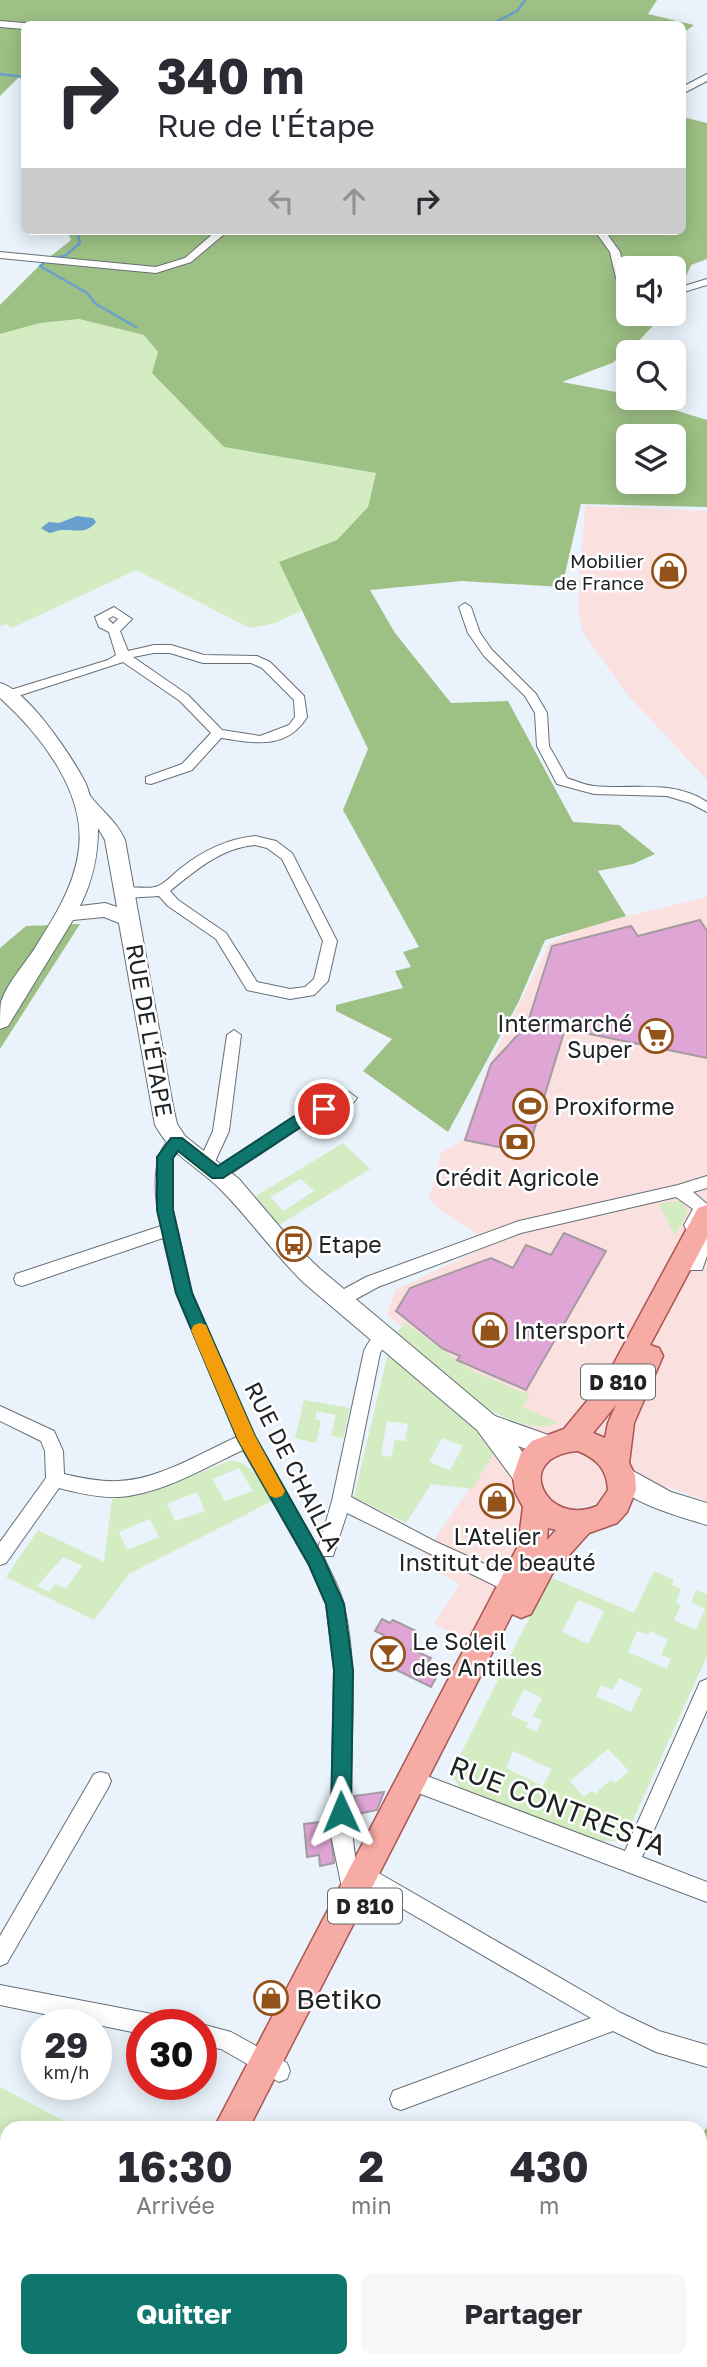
<!DOCTYPE html>
<html lang="fr">
<meta charset="utf-8">
<style>
:root{--surface:#fff;--page:#f7f7f7;--text:#2b2b33;--muted:#7c7c81;--accent:#0f766e}
body{margin:0;font-family:"Golos Text",sans-serif;background:var(--page);color:var(--text);height:100vh;display:flex;flex-direction:column;font-size:26px;white-space:nowrap}
*{box-sizing:border-box;margin:0}
p{font-size:23px;color:var(--muted)}
.icon{flex:none;width:38px;height:38px;fill:none;stroke:currentColor;stroke-width:2;stroke-linecap:round;stroke-linejoin:round}
.map{position:relative;flex:1;overflow:hidden}
.panel{position:absolute;left:0px;top:2121px;width:707px;height:247px;display:flex;flex-direction:column;background:var(--surface);border-radius:21px 21px 0 0;box-shadow:0 4px 18px #0003}
.panel>*{flex:none}
.banner{position:absolute;left:21px;top:21px;width:665px;height:214px;border-radius:10px;box-shadow:0 4px 18px #0003;background:#fff;color:var(--text);overflow:hidden}
.controls{position:absolute;left:616px;top:256px;display:grid;gap:14px}
.controls a{display:grid;place-items:center;width:70px;height:70px;border-radius:10px;background:var(--surface);box-shadow:0 4px 18px #0003;font-size:35px}
.speed{position:absolute;left:21px;top:2009px;display:flex;gap:14px;font-size:35px;font-weight:700;text-align:center}
.speed>*{display:grid;place-content:center;width:91px;height:91px;border-radius:50%;background:var(--surface);box-shadow:0 4px 18px #0003;line-height:1}
.speed small{font-size:18px;font-weight:400}
.speed .limit{border:10px solid #d22;background:#fff;color:#111}
.pin{position:absolute;display:grid;place-items:center;width:60px;height:60px;color:#fff;margin:-30px;border:4px solid #fff;border-radius:50%;box-shadow:0 2px 7px #0007}
.me{position:absolute;width:77px;margin:-38px;rotate:359deg;stroke-linejoin:round;filter:drop-shadow(0 0 5px #0008)}
.turn{display:flex;align-items:center;gap:24px;height:147px;padding:0 21px;font-size:32px}
.turn .icon{width:91px;height:91px;stroke-width:2.5}
.turn b{display:block;font-size:49px;line-height:60px}
.lanes{display:flex;align-items:center;height:66px;padding:0 21px;background:#0003;justify-content:center;gap:35px;direction:ltr}
.lanes .off{opacity:.35}
.eta{display:flex;justify-content:space-evenly;align-items:center;height:119px;text-align:center}
.eta b{font-size:42px;font-weight:700;line-height:49px}
.cta{display:flex;gap:14px;margin-top:auto;padding:14px 21px}
.cta a{flex:1;height:80px;border-radius:10px;background:var(--accent);color:#fff;font-size:28px;font-weight:700;line-height:80px;text-align:center}
.cta a+a{background:var(--page);color:var(--text)}
.map>svg:first-child{display:block}
.commercial{fill:#fbe0e0}
.green{fill:#d3ecc1;fill-rule:evenodd}
.forest{fill:#9dc084;fill-rule:evenodd}
.water{fill:#6aa0cf}
.lines{fill:none;stroke-linecap:round;stroke-linejoin:round}
.stream{stroke:#6aa0cf;stroke-width:2.5}
.building{fill:#dfa6d5;stroke:#a49ba2;stroke-width:2}
.street-casing{stroke:#676f76;stroke-width:2}
.secondary-casing{stroke:#676f76;stroke-width:2}
.primary-casing{stroke:#a85752;stroke-width:3}
.street{fill:#fff;fill-rule:evenodd}
.secondary{fill:#fff;fill-rule:evenodd}
.primary{fill:#f7aba5;fill-rule:evenodd}
.route{fill:#0f766e;stroke:#0a4d48;stroke-width:2}
.slow{fill:#f59e0b}
.labels{text-anchor:middle;dominant-baseline:central;stroke-width:5;stroke-linejoin:round;paint-order:stroke}
.far-poi-label{font-size:19px;fill:#212427;stroke:#fff;text-anchor:end}
.shield{fill:#fff;stroke:#646668;stroke-width:2}
.shield-label{font-size:21px;font-weight:bold;fill:#212427}
.poi-label{font-size:23px;fill:#212427;stroke:#fff;text-anchor:start}
.street-label{font-size:23px;fill:#212427;stroke:#fff}
.near-street-label{font-size:28px;fill:#212427;stroke:#fff}
.near-poi-label{font-size:28px;fill:#212427;stroke:#fff;text-anchor:start}
</style>
<div class="map">
<svg width="707" height="2367" viewBox="0 0 707 2367">
<rect width="100%" height="100%" fill="#eaf3fb"/>
<g class="commercial">
<path d="M585,506L707,511V780L626,693L583,632L578,609Z"/>
<path d="M707,897V1501L668,1487L539,1517L470,1642L434,1624L460,1584L419,1562L497,1448L525,1419L387,1315L395,1290L483,1248L473,1231L439,1209L429,1198L441,1153L463,1140L487,1069L549,944L578,928Z"/>
</g>
<g class="green">
<path d="M79,319L145,335L224,447L376,473L368,507L337,540L280,562L302,610L276,623L250,628L136,570L12,628L6,624L0,626V334L40,323Z"/>
<path d="M343,1143L370,1169L279,1225L256,1196ZM301,1179L314,1191L284,1211L270,1197Z"/>
<path d="M679,1201L684,1204L688,1211L675,1236L659,1204Z"/>
<path d="M405,1323L474,1372L530,1395L523,1407L558,1423C504,1442 434,1366 396,1333Z"/>
<path d="M388,1353L483,1433L497,1448L472,1489L431,1484L406,1523L354,1497ZM387,1421L408,1424L405,1441L395,1440L391,1457L381,1455ZM442,1438L463,1446L450,1470L429,1462Z"/>
<path d="M304,1400L350,1408L343,1438L331,1436L336,1415L317,1411L315,1419L321,1421L316,1443L295,1438Z"/>
<path d="M229,1461C252,1459 261,1485 272,1501L129,1574L94,1620L6,1577L38,1530L104,1562L112,1499L149,1493ZM239,1468L253,1491L225,1501L212,1479ZM197,1492L205,1511L175,1521L167,1504ZM150,1519L159,1537L127,1550L119,1532ZM63,1557L82,1566L66,1589L56,1584L49,1592L37,1586Z"/>
<path d="M654,1571L674,1580L672,1585L681,1589L676,1602L681,1605L674,1620L696,1630L705,1609L691,1602L696,1591L683,1586L707,1594V1656L627,1833L616,1841H601L461,1791L453,1776V1769L550,1577L634,1613ZM578,1600L604,1611L588,1644L562,1632ZM637,1631L648,1635L650,1631L668,1639L661,1655L671,1659L667,1669L628,1652ZM619,1678L642,1689L631,1712L596,1696L601,1685L612,1690ZM524,1689L542,1698L533,1716L542,1720L537,1732L526,1727L528,1723L511,1715ZM608,1749L629,1771L615,1783L611,1780L595,1794L592,1791L584,1797L570,1781ZM513,1751L552,1769L543,1786L506,1768Z"/>
<path d="M0,2087L70,2124L67,2128H7V2184L0,2180Z"/>
</g>
<g class="forest">
<path d="M0,0H657L648,14L694,25L683,33L682,24H24V72L0,96Z"/>
<path d="M683,117L707,123V259L691,265L674,304V268H628V313H665L633,347L612,363L562,382L616,392L707,420V507L581,504L562,587L462,581L370,590L395,633L451,703L508,701L573,822L619,825L655,854L633,864L598,871L626,916L545,940L518,1003L448,1132L363,1071L392,1039L336,1011V1005L403,988L395,971L411,967L403,952L419,947L343,810L368,749L279,562L337,540L368,507L376,473L224,447L152,373L158,352L144,335L79,319L40,323L0,334V305L42,263L71,240L67,231H682ZM628,436H674V481H628Z"/>
<path d="M80,924L0,1049V948L26,926Z"/>
<path d="M707,2127V2367H502L501,2361H700V2137Z"/>
</g>
<path class="water" d="M77,516L93,518L96,522C86,535 75,529 61,530C57,530 53,533 49,533L41,528L49,522L59,523Z"/>
<g class="lines">
<g class="stream">
<path d="M492,24L517,11L525,0"/>
<path d="M0,74L24,77"/>
<path d="M50,258L65,256L80,243L77,231"/>
<path d="M43,264L40,266L87,293L96,304L136,327"/>
</g>
</g>
<g class="building">
<path d="M700,920L707,931V1058L565,1029L527,1153L465,1140L491,1064L527,1025L552,946L631,926L638,936Z"/>
<path d="M564,1233L606,1251L526,1390L457,1360L460,1356L443,1349L396,1311L410,1288L491,1258L513,1268L526,1245L551,1255Z"/>
<path d="M382,1619L390,1623L393,1620L416,1631L413,1636L418,1638L411,1649L431,1658L426,1666L439,1672L431,1687L372,1658L384,1635L375,1631Z"/>
<path d="M384,1792L377,1810L358,1814L354,1796Z"/>
<path d="M329,1821L334,1863L320,1866L319,1855L307,1857L304,1824Z"/>
</g>
<g class="lines">
<g class="street-casing">
<g id="street">
<path d="M0,21L24,23L27,24H24V29L0,27Z"/>
<path d="M707,74V81L682,94V87Z"/>
<path d="M216,231H228L191,262L156,273L0,258V252L156,267L185,258Z"/>
<path d="M595,231H605L620,252L628,287L616,278L610,252Z"/>
<path d="M707,279V285L674,295V289Z"/>
<path d="M465,603L471,607L480,633L492,650L536,694L547,713L549,746L567,778C576,781 584,785 594,786C632,790 673,779 707,802V812L690,803L667,796L594,794L557,784L537,746L535,713L525,696L484,656L468,633L459,607Z"/>
<path d="M114,607L132,619L120,631L128,651L154,645H171L204,655L257,656L270,662L304,696L307,717C287,750 254,743 221,738L192,770L151,784L146,783V777L182,764L211,733L180,701L123,662L12,698H4V692L108,660L116,655L109,632L99,627L95,617ZM113,616L118,619L113,624L108,619ZM154,653H170L203,663H251L262,668L294,700L295,717L289,725L260,736L222,730L188,695L133,657Z"/>
<path d="M255,836L276,841L292,853L337,941L328,981L314,995L290,999L247,990L216,939L168,906L159,896L126,898L119,893C129,882 148,892 160,885C168,881 174,873 181,868C204,850 227,839 255,836ZM255,845L267,848L282,859L323,941L314,979L305,987L290,989L257,982L226,933L178,900L170,891C196,870 221,848 255,845Z"/>
<path d="M234,1030L241,1035L229,1131L212,1168L206,1170L198,1164L213,1131L227,1035Z"/>
<path d="M349,1092L357,1098L354,1102L304,1125L224,1178H212L210,1174L212,1170L294,1117Z"/>
<path d="M177,1136L185,1142L173,1158V1210L192,1293L254,1437L318,1548L332,1501L364,1351C369,1341 376,1328 389,1332L391,1337L380,1353L351,1497L434,1541L518,1579L521,1585L518,1591L512,1593L506,1591L347,1513L333,1556H323C330,1572 341,1589 344,1606C364,1692 341,1781 357,1868L363,1865L370,1868L621,2013L659,2031L707,2045V2067L656,2052L613,2031L401,2110L393,2107L390,2099L393,2091L591,2018L372,1891L377,1901L374,1908L367,1911L360,1908L342,1888L331,1835L334,1670L326,1604L309,1565L243,1450C206,1467 162,1494 119,1497C99,1498 78,1493 59,1488L6,1563L0,1565V1542L46,1478L45,1451L41,1441L0,1421V1406L54,1431L63,1451L64,1474C81,1478 100,1482 118,1481C159,1480 200,1453 237,1437L176,1293L163,1238L22,1286L16,1284L14,1279L16,1274L161,1226C155,1203 148,1146 177,1136Z"/>
<path d="M707,1176V1188L693,1192L707,1204V1212L698,1229H686L684,1225L693,1209L676,1197L521,1233L378,1287L347,1304H335L333,1299L335,1294L366,1277L519,1221L678,1185Z"/>
<path d="M707,1226V1256L702,1270H690L688,1265L699,1232L701,1228Z"/>
<path d="M707,1679V1710L642,1857L707,1882V1902L405,1788L402,1781L405,1774L412,1772L427,1776L625,1851L700,1682Z"/>
<path d="M101,1772L108,1774L111,1781L108,1788L7,1963L0,1966V1936L94,1774Z"/>
<path d="M0,1985L152,2014L159,2018L162,2025H142V2034L0,2005Z"/>
<path d="M201,2024L231,2032L287,2063L290,2071L287,2079L279,2082L221,2049L201,2046Z"/>
</g>
</g>
<g class="secondary-casing">
<g id="secondary">
<path d="M0,683C28,690 72,757 85,782C88,787 88,793 91,797C103,812 117,822 125,840L173,1106L177,1124L185,1136L239,1179L296,1246L320,1269L495,1416L554,1437L558,1445L554,1453L545,1456L518,1446L538,1475L534,1483L525,1486L516,1483L477,1430L304,1283C275,1255 252,1222 224,1193C200,1167 174,1159 155,1125L119,923L104,917L73,920L8,1026L0,1029C0,1021 0,1009 1,1002C8,981 27,962 38,943C55,916 73,887 78,855C89,796 42,736 0,698ZM98,828L105,840L117,907L105,903L80,906C93,880 98,856 98,828Z"/>
<path d="M622,1465L671,1492L707,1503V1525C681,1517 621,1501 609,1476L613,1468Z"/>
</g>
</g>
<g class="primary-casing">
<g id="primary">
<path d="M707,1205V1238L650,1345L659,1348L663,1356L634,1423L629,1463L635,1475L636,1490L627,1512L617,1523L589,1533L552,1574L531,1614L521,1618L512,1614L249,2128H214L518,1546L523,1507L515,1492L513,1476L521,1453L532,1441L564,1429L606,1378L698,1208ZM616,1405L608,1423L605,1438L593,1433ZM578,1451C597,1459 607,1469 608,1490L597,1506C545,1528 511,1456 578,1451ZM548,1528L556,1530L547,1540Z"/>
<path d="M90,2361H147L145,2367H88Z"/>
</g>
</g>
<use href="#street" class="street"/>
<use href="#secondary" class="secondary"/>
<use href="#primary" class="primary"/>
</g>
<path class="route" d="M324,1104L329,1105L331,1109L329,1113L304,1125L223,1178H212L178,1151L173,1158V1210L192,1293L255,1436L322,1555L344,1604L353,1670L351,1812L348,1818L341,1821L334,1818L331,1812L334,1670L326,1604L309,1565L238,1440L176,1293L157,1210V1157L171,1138H182L218,1166L293,1117Z"/>
<path class="slow" d="M200,1323L206,1325L208,1330L255,1436L285,1491L282,1496L276,1498L270,1496L238,1440L191,1330L194,1325Z"/>
<defs>
<g id="shop-ring" transform="scale(1.75)"><circle r="9.5" fill="#fff" stroke="#92521a" stroke-width="1.5"/><path d="M-5-2.5h2.3a2.7 3.5 0 0 1 5.4 0H5L5.5 6h-11ZM-1.5-2.5h3a1.5 2.3 0 0 0-3 0Z" fill="#92521a"/></g>
<g id="supermarket-ring" transform="scale(1.75)"><circle r="9.5" fill="#fff" stroke="#92521a" stroke-width="1.5"/><path d="M-6-5.5h2.5l.6 2H6L4.5 2H-2.5L-4.4-4H-6ZM-1.5 3.2a1.3 1.3 0 1 0 .1 0ZM3 3.2a1.3 1.3 0 1 0 .1 0Z" fill="#92521a"/></g>
<g id="stadium-ring" transform="scale(1.75)"><circle r="9.5" fill="#fff" stroke="#92521a" stroke-width="1.5"/><path d="M0-5a6.5 5 0 1 0 0 10a6.5 5 0 1 0 0-10ZM-3.5-1.8h7v3.6h-7Z" fill="#92521a"/></g>
<g id="bank-ring" transform="scale(1.75)"><circle r="9.5" fill="#fff" stroke="#92521a" stroke-width="1.5"/><path d="M-6-4H6V4H-6ZM0-2.3a2.3 2.3 0 1 0 0 4.6a2.3 2.3 0 1 0 0-4.6Z" fill="#92521a"/></g>
<g id="bus-ring" transform="scale(1.75)"><circle r="9.5" fill="#fff" stroke="#92521a" stroke-width="1.5"/><path d="M-5-6H5V4H4V6H2V4H-2V6H-4V4H-5ZM-3.5-4V0h7V-4ZM-3.5 1.2v1.5H-2V1.2ZM2 1.2v1.5H3.5V1.2Z" fill="#92521a"/></g>
<g id="bar-ring" transform="scale(1.75)"><circle r="9.5" fill="#fff" stroke="#92521a" stroke-width="1.5"/><path d="M-6-5H6L.8 .8V4.5H3.5V6h-7V4.5H-.8V.8Z" fill="#92521a"/></g>
</defs>
<g fill-rule="evenodd">
<use href="#shop-ring" x="669" y="571"/>
<use href="#supermarket-ring" x="656" y="1036"/>
<use href="#stadium-ring" x="530" y="1106"/>
<use href="#bank-ring" x="517" y="1142"/>
<use href="#bus-ring" x="294" y="1244"/>
<use href="#shop-ring" x="490" y="1330"/>
<use href="#shop-ring" x="497" y="1501"/>
<use href="#bar-ring" x="388" y="1654"/>
<use href="#shop-ring" x="271" y="1998"/>
</g>
<g class="labels">
<g class="far-poi-label">
<text x="644" y="560">Mobilier<tspan x="644" dy="22">de France</tspan></text>
</g>
<g class="shield">
<rect x="581" y="1364.5" width="74" height="35" rx="5"/>
<rect x="328" y="1888.5" width="74" height="35" rx="5"/>
</g>
<g class="shield-label">
<text x="618" y="1382">D 810</text>
<text x="365" y="1906">D 810</text>
</g>
<g class="poi-label">
<text x="632" y="1023" text-anchor="end">Intermarché<tspan x="632" dy="26">Super</tspan></text>
<text x="554" y="1106">Proxiforme</text>
<text x="517" y="1177" text-anchor="middle">Crédit Agricole</text>
<text x="318" y="1244">Etape</text>
<text x="514" y="1330">Intersport</text>
<text x="497" y="1536" text-anchor="middle">L'Atelier<tspan x="497" dy="26">Institut de beauté</tspan></text>
<text x="412" y="1641">Le Soleil<tspan x="412" dy="26">des Antilles</tspan></text>
</g>
<g class="street-label">
<text transform="translate(150 1030) rotate(80)">RUE DE L'ÉTAPE</text>
<text transform="translate(294 1466) rotate(63)">RUE DE CHAILLA</text>
</g>
<g class="near-street-label">
<text transform="translate(558 1805) rotate(21)">RUE CONTRESTA</text>
</g>
<g class="near-poi-label">
<text x="296" y="1998">Betiko</text>
</g>
</g>
</svg>
<div class="controls">
<a><svg class="icon" aria-label="sound" viewBox="0 0 24 24"><path d="M4 9h4l5-4v14l-5-4H4zM17 9q2 3 0 6"/></svg></a>
<a><svg class="icon" aria-label="search" viewBox="0 0 24 24"><circle cx="10" cy="10" r="6"/><path d="M15 15l6 6"/></svg></a>
<a><svg class="icon" aria-label="layers" viewBox="0 0 24 24"><path d="M12 4l9 5-9 5-9-5zM3 14l9 5 9-5"/></svg></a>
</div>
<div class="speed"><div>29<small>km/h</small></div><div class="limit">30</div></div>
<div class="pin" style="left:324px;top:1109px;background:#d93025"><svg class="icon" aria-label="arrive" viewBox="0 0 24 24"><path d="M6 21V4h12l-3 4 3 4H6"/></svg></div>
<svg class="me" style="left:341px;top:1812px" viewBox="-20 -20 40 40"><path d="M0-17L14 15 0 8-14 15z" fill="#0f766e" stroke="#fff" stroke-width="4"/></svg>
<div class="banner">
<div class="turn"><svg class="icon" aria-label="right" viewBox="0 0 24 24"><path d="M7 20v-9h11M14 6l5 5-5 5"/></svg><div><b>340 m</b>Rue de l'Étape</div></div>
<div class="lanes"><svg class="icon off" aria-label="left" viewBox="0 0 24 24"><path d="M17 20v-9H6M10 6l-5 5 5 5"/></svg><svg class="icon off" aria-label="ahead" viewBox="0 0 24 24"><path d="M12 20V5M6 11l6-6 6 6"/></svg><svg class="icon" aria-label="right" viewBox="0 0 24 24"><path d="M7 20v-9h11M14 6l5 5-5 5"/></svg></div>
</div>
<section class="panel">
<div class="eta">
<div><b>16:30</b><p>Arrivée</p></div>
<div><b>2</b><p>min</p></div>
<div><b>430</b><p>m</p></div>
</div>
<div class="cta"><a>Quitter</a><a>Partager</a></div>
</section>
</div>
